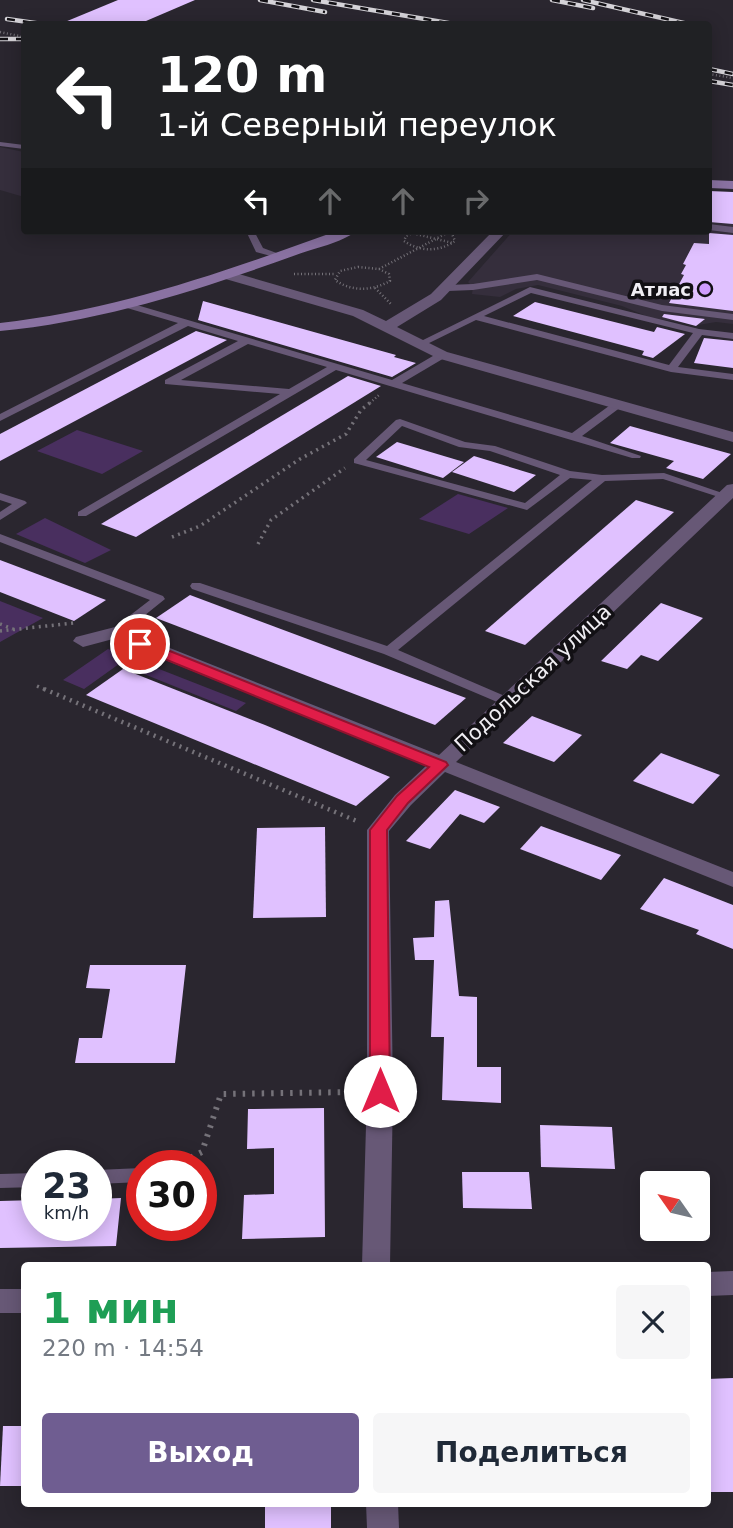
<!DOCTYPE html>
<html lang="ru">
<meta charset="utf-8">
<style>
:root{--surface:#fff;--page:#f6f6f7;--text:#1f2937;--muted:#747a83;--accent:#6f5d91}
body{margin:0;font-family:"DejaVu Sans",sans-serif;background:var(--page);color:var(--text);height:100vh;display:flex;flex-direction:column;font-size:26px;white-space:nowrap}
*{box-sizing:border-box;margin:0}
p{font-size:23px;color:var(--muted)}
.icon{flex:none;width:38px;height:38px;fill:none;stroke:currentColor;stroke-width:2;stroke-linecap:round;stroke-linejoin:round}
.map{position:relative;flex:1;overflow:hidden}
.panel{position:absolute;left:21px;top:1262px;width:690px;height:245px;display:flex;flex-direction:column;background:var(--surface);border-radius:7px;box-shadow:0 4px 18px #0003}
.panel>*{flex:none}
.top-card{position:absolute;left:21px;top:21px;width:691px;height:214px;border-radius:7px;box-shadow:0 4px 18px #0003;background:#202124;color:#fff;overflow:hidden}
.needle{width:46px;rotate:304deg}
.buttons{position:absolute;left:640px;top:1171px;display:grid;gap:14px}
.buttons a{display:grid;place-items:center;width:70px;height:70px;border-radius:7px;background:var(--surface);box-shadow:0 4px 18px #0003;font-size:35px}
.speed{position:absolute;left:21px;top:1150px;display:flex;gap:14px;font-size:35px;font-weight:700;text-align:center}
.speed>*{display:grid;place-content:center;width:91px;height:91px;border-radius:50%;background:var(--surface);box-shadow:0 4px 18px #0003;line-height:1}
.speed small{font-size:18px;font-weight:400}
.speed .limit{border:10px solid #d22;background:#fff;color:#111}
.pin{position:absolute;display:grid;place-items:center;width:60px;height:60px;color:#fff;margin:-30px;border:4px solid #fff;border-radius:50%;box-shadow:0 2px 7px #0007}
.me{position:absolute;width:77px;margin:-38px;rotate:0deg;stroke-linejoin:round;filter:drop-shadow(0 0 5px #0008)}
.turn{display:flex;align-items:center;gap:24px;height:147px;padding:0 21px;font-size:32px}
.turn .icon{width:91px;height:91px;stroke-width:2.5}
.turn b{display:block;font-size:49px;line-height:60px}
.lanes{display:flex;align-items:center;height:66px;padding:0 21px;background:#0003;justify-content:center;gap:35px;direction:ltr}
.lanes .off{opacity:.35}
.round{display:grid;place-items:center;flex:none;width:74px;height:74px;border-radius:7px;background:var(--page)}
.headline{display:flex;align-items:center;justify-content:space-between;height:119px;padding:0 21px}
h1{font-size:42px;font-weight:800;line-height:52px;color:#1e9e55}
.action{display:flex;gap:14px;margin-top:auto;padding:14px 21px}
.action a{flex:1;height:80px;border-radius:7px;background:var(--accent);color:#fff;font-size:28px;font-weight:800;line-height:80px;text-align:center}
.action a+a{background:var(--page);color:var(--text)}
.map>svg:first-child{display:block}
.built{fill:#352e3c}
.green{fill:#492f5f}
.building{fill:#e0c1ff}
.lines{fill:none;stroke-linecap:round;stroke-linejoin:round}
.path-far3{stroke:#757279;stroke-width:2.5;stroke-dasharray:1 2.5;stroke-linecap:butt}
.path-far2{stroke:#757279;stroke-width:3.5;stroke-dasharray:2 4.5;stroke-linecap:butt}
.path-far1{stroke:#757279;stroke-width:4.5;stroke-dasharray:2 5;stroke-linecap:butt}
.path{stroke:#757279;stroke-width:6;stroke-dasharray:2.5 7;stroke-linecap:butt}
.lane{fill:#675876;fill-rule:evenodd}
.street{fill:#675876;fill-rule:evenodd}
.secondary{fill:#8a72a2;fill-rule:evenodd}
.rail-casing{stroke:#d5d3d8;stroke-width:4.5}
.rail{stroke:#121014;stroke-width:2.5;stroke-dasharray:8;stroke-linecap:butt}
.route{fill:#e11d48;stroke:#92132f;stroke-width:2}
.poi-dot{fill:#d09dff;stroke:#121014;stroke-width:2.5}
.labels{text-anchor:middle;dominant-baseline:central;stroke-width:7;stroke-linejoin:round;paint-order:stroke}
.far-poi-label{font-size:18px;font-weight:bold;fill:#f0eef3;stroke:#121014;text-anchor:end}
.street-label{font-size:21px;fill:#f0eef3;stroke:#121014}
</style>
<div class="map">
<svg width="733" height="1528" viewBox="0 0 733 1528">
<rect width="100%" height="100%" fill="#2a262f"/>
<g class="built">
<path d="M0,147L24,152V197L0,190Z"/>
<path d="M733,221V324L716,322L698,325L651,318L622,306L538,285L516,289L500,297L472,294L473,287L468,282L513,231H709V222Z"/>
</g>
<g class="green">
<path d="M77,430L143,451L102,474L37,451Z"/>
<path d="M458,494L508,508L469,534L419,519Z"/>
<path d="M45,518L111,550L85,563L16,534Z"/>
<path d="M0,601L43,618L0,642Z"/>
<path d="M108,649L246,703L236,711L119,664L84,689L63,680Z"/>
</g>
<g class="building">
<path d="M118,0H195L139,24H60Z"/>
<path d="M709,191L733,192V224L709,222Z"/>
<path d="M709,233L733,235V311L669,303L684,275L681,274L686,265L683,264L694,243L709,244Z"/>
<path d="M203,301L396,355L394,357L416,363L392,377L198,320Z"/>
<path d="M535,302L654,332L657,327L685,334L653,358L642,355L644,351L513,316Z"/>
<path d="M664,314L705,319L696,326L662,317Z"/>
<path d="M196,331L227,340L0,461V434Z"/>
<path d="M704,338L733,341V368L694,363Z"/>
<path d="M348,376L381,386L136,537L101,524Z"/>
<path d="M630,426L731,454L703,479L666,468L674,461L610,443Z"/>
<path d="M397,442L464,462L443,478L376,457Z"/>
<path d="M474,456L536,475L514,492L452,472Z"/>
<path d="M636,500L674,512L525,645L485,631Z"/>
<path d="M0,560L106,600L74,621L0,592Z"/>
<path d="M190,595L466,698L435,725L156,618Z"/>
<path d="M661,603L703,618L658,661L641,655L627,669L601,661Z"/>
<path d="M123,669L265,725L390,777L356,806L86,695Z"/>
<path d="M532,716L582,735L554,762L503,743Z"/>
<path d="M661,753L720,775L693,804L633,781Z"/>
<path d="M455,790L500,807L484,823L460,814L430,849L406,841Z"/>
<path d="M541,826L621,855L601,880L520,849Z"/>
<path d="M325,827L326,917L253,918L257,828Z"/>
<path d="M664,878L733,905V949L696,934L699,930L640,909Z"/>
<path d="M449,900L459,996L477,997V1067H501V1103L442,1100L444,1037H431L434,960H415L413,938L434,937L435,901Z"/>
<path d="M90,965H186L175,1063H75L79,1038H102L110,989L86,988Z"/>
<path d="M324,1108L325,1237L242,1239L244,1195L274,1194V1148L247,1149L248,1109Z"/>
<path d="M540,1125L612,1127L615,1169L541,1167Z"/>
<path d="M462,1172H529L532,1209L463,1208Z"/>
<path d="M121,1198L116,1246L0,1248V1201L37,1200V1225H96V1199Z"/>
<path d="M733,1378V1492H707V1379Z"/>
<path d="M3,1426H24V1486H0Z"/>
<rect x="265" y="1503" width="66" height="25"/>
</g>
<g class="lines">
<g class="path-far3">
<path d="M0,32L24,37"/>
<path d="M709,74L733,78"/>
<path d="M403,231L453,243"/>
<path d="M417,231L406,236L404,241C420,252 439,252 455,241L452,234L442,231"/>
<path d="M358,267L379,269L389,274L390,281C372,291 352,292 335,280L340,271Z"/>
<path d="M379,269L447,233"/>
<path d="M294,274H336"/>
<path d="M375,288L391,304"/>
<path d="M370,403L379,395"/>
</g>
<g class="path-far2">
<path d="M172,537L200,526L300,459L346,434L361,410L372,401"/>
<path d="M258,544L271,520L345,468"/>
<path d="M0,624L13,629"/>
<path d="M0,631L74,623"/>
<path d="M37,686L48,691"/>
</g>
<path class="path-far1" d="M44,689L359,822"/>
<path class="path" d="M174,1166L202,1152L221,1094L355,1092"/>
<g class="lane">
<path d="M0,142L24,145V149L0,146Z"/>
<path d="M709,224L733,227V233L709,230Z"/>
<path d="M246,231H254L263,248L282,255V259L256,252Z"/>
<path d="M537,274L662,305L733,314V320L662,311L537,280L473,290L448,291L443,288L448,285L473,284Z"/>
<path d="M530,287L699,329L733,333V339L702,335L678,367L733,374V380L671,372L476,320L423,346L415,344ZM531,293L693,333L669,365L484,316Z"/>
<path d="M130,303L392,380L438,353H446V357L402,383L572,433L613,403H621V407L582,436L641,456L640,458H632L336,370L86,516H78V512L280,394L165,384V380L238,341L188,326L0,421V414L178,323L127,308V304ZM248,344L327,367L289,389L181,380Z"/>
<path d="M400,419L465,442L495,446L570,471L602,475L664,473L731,496L725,499L663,479L605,481L398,650L514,700L516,703L514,706L509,707L384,654L192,589L190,586L192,583H200L387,646L592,480L570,478L527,510L354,463V459L396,420ZM402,426L459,447L490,451L560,475L525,503L366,460Z"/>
<path d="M0,493L25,501L27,503L0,520V512L12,504L0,500Z"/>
<path d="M0,534L163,596L165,599L119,636H111L109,633L111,630L150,600L0,542Z"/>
<path d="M142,1168V1182L96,1184V1170Z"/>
<path d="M37,1173V1187L0,1188V1174Z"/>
</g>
<g class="street">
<path d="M493,231H507L441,300L397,327L447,352L733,432V442L437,358L353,316L222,278L220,275L227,271L232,272L363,310L386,321L431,294Z"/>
<path d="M733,484V498L456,762L733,872V887L445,772L411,805L389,831L393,1091L390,1265H362L367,1091V830L395,795L427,765L113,639L83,647L73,641L76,637L115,627L122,629L439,755L727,485Z"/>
<path d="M733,1271V1295L707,1296V1272Z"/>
<rect x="0" y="1289" width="24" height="24"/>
<path d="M366,1503H398L399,1528H367Z"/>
</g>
<g class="secondary">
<path d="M709,180L733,181V189L709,188Z"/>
<path d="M337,231H356C342,243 314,248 296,255C199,290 103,321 0,331V323C118,310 226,271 337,231Z"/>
</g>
<g class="rail-casing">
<g id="rail">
<path d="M260,0L325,12"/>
<path d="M313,0L454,24"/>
<path d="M552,0L593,8"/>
<path d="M583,0L688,24"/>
<path d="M7,19L42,24"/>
<path d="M0,39H24"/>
<path d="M709,69L733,74"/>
<path d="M709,81L733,85"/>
</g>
</g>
<use href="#rail" class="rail"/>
</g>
<path class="route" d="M140,639L446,762L448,765L408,803L387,830L390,1091L387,1096H373L370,1091V830L397,796L429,767L135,647L133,644Z"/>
<circle class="poi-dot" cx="705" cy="289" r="7"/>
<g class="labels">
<g class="far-poi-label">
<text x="691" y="289">Атлас</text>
</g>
<g class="street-label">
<text transform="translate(533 678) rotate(-43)">Подольская улица</text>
</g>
</g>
</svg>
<div class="buttons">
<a><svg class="needle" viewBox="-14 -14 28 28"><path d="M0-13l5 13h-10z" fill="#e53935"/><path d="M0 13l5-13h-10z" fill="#747a83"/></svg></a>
</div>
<div class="speed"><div>23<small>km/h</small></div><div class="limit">30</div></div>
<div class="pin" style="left:140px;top:644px;background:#d93025"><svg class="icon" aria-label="arrive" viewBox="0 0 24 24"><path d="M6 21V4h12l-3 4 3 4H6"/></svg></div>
<svg class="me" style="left:380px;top:1091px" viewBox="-20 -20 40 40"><circle r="19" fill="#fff"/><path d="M0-13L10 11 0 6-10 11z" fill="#e11d48"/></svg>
<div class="top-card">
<div class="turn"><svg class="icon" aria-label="left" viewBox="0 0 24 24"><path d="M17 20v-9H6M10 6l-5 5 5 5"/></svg><div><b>120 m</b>1-й Северный переулок</div></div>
<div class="lanes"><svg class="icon" aria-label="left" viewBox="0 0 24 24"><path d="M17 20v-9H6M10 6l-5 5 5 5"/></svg><svg class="icon off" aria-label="ahead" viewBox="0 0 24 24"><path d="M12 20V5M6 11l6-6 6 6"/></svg><svg class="icon off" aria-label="ahead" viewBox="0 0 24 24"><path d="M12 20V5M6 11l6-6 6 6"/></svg><svg class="icon off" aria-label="right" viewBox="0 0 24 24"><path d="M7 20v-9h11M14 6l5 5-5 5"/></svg></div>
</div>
<section class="panel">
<div class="headline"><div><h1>1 мин</h1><p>220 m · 14:54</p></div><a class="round"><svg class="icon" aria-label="close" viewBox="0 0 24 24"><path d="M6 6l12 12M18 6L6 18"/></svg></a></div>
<div class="action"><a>Выход</a><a>Поделиться</a></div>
</section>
</div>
